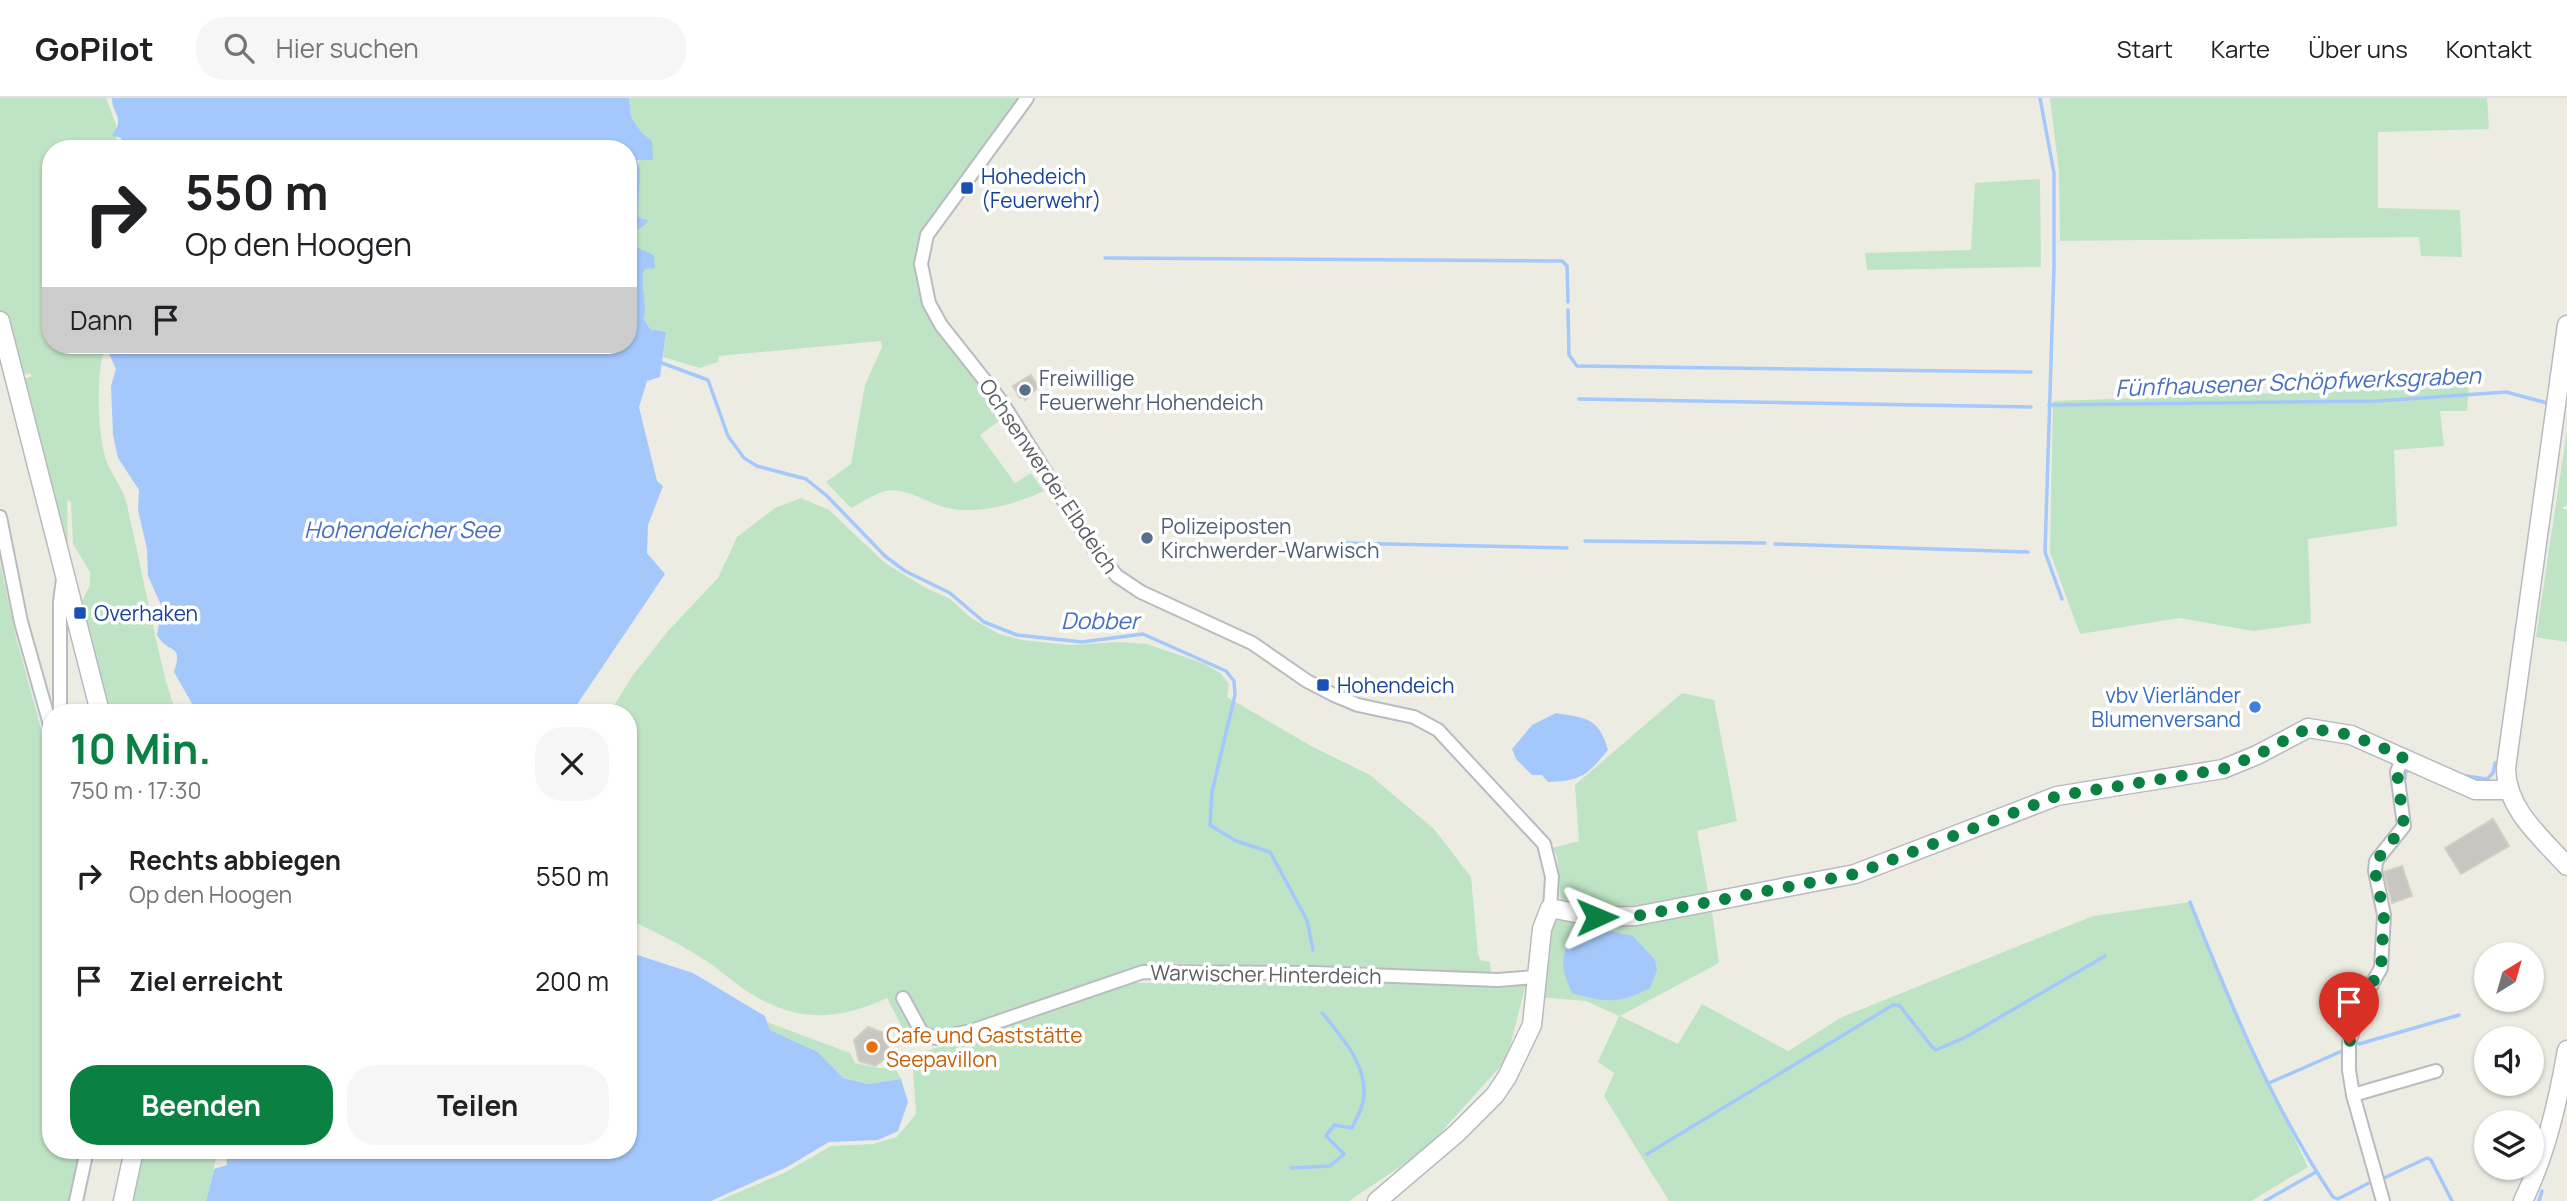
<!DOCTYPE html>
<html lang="de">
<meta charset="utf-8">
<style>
:root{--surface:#fff;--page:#f6f6f6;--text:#202124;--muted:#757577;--line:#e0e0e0;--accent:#0b8043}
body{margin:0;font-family:Manrope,sans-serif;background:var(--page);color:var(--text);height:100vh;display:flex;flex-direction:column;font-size:26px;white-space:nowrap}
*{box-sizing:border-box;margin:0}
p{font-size:23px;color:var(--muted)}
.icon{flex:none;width:38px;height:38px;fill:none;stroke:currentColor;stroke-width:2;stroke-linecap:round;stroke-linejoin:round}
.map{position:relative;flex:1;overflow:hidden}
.drawer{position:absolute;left:42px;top:606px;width:595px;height:455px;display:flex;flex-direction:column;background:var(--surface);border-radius:28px;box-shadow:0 2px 5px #0004}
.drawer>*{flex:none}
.banner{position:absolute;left:42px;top:42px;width:595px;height:214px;border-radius:28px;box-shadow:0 2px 5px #0004;background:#fff;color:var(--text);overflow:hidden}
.needle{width:46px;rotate:37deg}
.controls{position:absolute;left:2474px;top:844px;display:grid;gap:14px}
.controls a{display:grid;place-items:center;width:70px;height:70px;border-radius:50%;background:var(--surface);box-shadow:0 2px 5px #0004;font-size:35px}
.pin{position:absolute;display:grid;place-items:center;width:60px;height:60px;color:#fff;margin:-72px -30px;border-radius:50% 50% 50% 0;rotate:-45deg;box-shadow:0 0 7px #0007}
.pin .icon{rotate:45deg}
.me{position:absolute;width:77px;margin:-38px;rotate:89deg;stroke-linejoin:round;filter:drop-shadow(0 0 5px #0008)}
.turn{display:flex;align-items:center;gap:24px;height:147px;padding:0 28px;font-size:32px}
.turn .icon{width:91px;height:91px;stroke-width:2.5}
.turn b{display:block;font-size:49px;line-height:60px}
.then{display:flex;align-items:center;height:66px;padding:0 28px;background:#0003;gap:14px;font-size:26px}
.round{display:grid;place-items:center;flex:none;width:74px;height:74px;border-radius:28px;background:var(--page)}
.overview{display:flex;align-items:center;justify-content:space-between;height:119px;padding:0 28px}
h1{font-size:42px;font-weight:700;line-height:52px;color:var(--accent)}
.button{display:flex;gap:14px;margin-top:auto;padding:14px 28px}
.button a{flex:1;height:80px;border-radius:28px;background:var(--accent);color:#fff;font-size:28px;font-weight:700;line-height:80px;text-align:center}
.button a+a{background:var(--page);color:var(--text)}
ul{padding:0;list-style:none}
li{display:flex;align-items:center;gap:21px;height:105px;padding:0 28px}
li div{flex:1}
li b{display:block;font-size:26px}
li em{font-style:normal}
header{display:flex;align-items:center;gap:42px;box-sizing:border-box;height:98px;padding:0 35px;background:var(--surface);border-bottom:2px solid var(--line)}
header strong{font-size:33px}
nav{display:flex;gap:38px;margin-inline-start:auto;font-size:24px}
.search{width:490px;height:63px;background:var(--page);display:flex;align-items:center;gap:18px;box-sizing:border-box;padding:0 24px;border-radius:28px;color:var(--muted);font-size:26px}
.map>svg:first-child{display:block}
.green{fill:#bfe4c5}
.water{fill:#a4c8fc}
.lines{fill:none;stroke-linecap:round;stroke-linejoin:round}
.stream{stroke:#a4c8fc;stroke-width:3.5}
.building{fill:#c8c6c0;stroke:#d1cfc1;stroke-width:2}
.street-casing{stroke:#babbc1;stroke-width:16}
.secondary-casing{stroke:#b8bac0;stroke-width:21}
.street{stroke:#fff;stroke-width:12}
.secondary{stroke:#fff;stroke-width:18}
.route{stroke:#0b8043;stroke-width:12;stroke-dasharray:0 21.6}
.transit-dot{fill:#1a4fb4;stroke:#fff;stroke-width:2.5}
.service-dot{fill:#5c6f8a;stroke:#fff;stroke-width:2.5}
.shop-dot{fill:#3f7fe0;stroke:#fff;stroke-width:2.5}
.food-dot{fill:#e8710a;stroke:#fff;stroke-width:2.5}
.labels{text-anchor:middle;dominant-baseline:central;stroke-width:7;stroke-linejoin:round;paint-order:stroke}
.transit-label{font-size:21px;fill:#164399;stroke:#fff;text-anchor:start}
.service-label{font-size:21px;fill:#4e5e75;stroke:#fff;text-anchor:start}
.street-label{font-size:21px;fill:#5b5d63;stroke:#fff}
.shop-label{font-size:21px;fill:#366cbe;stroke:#fff;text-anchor:end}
.food-label{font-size:21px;fill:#c56008;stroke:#fff;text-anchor:start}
.water-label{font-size:23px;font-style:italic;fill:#476fbe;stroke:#fff}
</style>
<header>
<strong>GoPilot</strong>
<div class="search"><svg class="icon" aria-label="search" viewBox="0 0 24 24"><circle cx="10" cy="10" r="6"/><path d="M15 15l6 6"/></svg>Hier suchen</div>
<nav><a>Start</a><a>Karte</a><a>Über uns</a><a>Kontakt</a></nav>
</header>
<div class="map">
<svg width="2567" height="1103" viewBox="0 0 2567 1103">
<rect width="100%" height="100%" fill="#edece2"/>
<g class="green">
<path d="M0,0H106L116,27L117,51H51V247H106C95,272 97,344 109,369C115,382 124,392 127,407C140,464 151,522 165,580L173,606L181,614H106L80,507L90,487V474L73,446L71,404L67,402L68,445L65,447L19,283L32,278L30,275L17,278L0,213Z"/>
<path d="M629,0H1022L926,127L916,160V178L927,212L1006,318L980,337L1015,385L1031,375L1044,393C1015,406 979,417 948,410C929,406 905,388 885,393C874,396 861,405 851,410L826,384L851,366L865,287L882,249L881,243L719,258L718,264L700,270L663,259L666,234L650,231L644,221C648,204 639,185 645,171L632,134L647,121L638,120C640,91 636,63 642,35L631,19Z"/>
<path d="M2050,0H2487L2489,31L2378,34V110L2460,112L2462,159L2421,158L2419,139L2060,143L2059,74Z"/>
<path d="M2040,81L2041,169L1867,172L1865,155L1971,152L1975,85Z"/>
<path d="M2469,288L2467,313H2440L2444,348L2394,352L2397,428L2308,441L2311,525L2253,533L2180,520L2080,536L2050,455L2053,303Z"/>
<path d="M2567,332V407L2562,410L2567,412V544L2536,539Z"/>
<path d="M801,400L829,412L885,465L924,489L950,501L971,520L999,536L1022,542L1069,547L1119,544L1147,546L1205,566L1220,575L1229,586L1227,599L1311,648L1370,677L1434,731L1471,779L1478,855L1480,862L1490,864L1491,874L1150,865L940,935L912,948L887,900C839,922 800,925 753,897C734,886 719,870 700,859C677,844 652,833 628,821V614H610L633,577L668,533L718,480L737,439L775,410Z"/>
<path d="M0,465L16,539L51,667V1052H82L71,1103H0Z"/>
<path d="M1682,595L1714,602L1737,723L1697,733L1709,800L1608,812L1566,806L1561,802L1557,758L1552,750L1579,743L1575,687Z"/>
<path d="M2190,804L2228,900L2308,1069L2251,1103H1669L1604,998L1614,975L1598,964L1619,918L1586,903L1538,899L1552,822L1559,819L1631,826L1712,814L1719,865L1620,918L1678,946L1702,906L1788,953L1842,919L2093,818Z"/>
<path d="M1128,885H1526L1507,961L1425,1052L1349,1103H718L786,1074L831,1048L873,1046L897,1039L916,1016L912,958Z"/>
<path d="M767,924L850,955L855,965L878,970H895L901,981L868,986L843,980L818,954L770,932Z"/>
<path d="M138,1052H218L206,1103H127Z"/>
</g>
<g class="water">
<path d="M112,0H629L631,19L642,35L652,43L653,62H637L640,72L638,119L648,122L645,127L633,134L638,150L654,157L655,170L645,171C639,184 648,204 644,221L650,231L666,234L660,279L647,283L639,309L657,383L663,388L648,427L647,455L665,476L572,614H204L195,611L174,574C184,544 168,557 157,537L162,509L148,478L147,451L138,412L139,392L118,360L113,337L111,288L116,271L107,251L111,247H628V51H125L121,40L112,37C126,18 112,18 112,0Z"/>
<path d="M1556,615C1587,620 1599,620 1608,652C1587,677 1582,683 1548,684L1542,677H1532L1516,661L1512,651L1532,627Z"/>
<path d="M1601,831L1633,838L1655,862L1657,872L1650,890C1620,906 1605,905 1572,895C1556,863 1560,835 1601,831Z"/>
<path d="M628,854L693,875L765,918L770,932L818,954L843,980L868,986L901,981L908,1004L898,1033L878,1042L829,1044L787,1069L711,1103H206L214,1071L227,1067L226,1052H628Z"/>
</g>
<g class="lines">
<g class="stream">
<path d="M2040,0L2054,75V168L2045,454L2062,501"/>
<path d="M1105,160L1562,163L1567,168L1568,204"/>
<path d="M1568,212L1569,257L1577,268L2031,274"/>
<path d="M662,265L708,282L728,338L744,360L757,368L806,381L827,398L885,458L905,473L950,495L984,524L1017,537L1082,544L1143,536L1226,573L1234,583L1235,597L1212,694L1210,727L1236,743L1270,754L1307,822L1313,852"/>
<path d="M1579,301L2031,309"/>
<path d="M2049,307L2378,303L2506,294L2547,305"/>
<path d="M1585,443L1765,445"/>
<path d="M1341,445L1567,450"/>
<path d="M1775,446L2028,454"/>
<path d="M2466,678L2487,681L2493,675L2495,665"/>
<path d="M2405,681V675L2410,671"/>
<path d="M2190,804C2230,905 2272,1008 2333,1099L2338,1101L2371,1084"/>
<path d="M2359,946L2459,917"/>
<path d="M2269,985L2342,953"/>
<path d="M1647,1056L1893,907L1900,908L1932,949L1936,952L1966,939L2105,858"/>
<path d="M1291,1070L1330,1068L1344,1056L1326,1038L1334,1027L1352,1030C1356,1022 1361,1013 1363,1004C1370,970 1342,939 1322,915"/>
<path d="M2384,1080L2427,1060L2431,1062L2452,1103"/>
<path d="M2265,1103L2316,1074"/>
<path d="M2539,1103L2542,1093"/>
</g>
</g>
<g class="building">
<path d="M1031,277L1038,289L1025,302L1023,298L1020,300L1013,288Z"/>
<path d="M2493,721L2509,748L2461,776L2445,750Z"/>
<path d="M2402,768L2412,798L2392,805L2384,774Z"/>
<path d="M868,929L884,935L890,957L875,968L859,963L854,942Z"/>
</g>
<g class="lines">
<g class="street-casing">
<g id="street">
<path d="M1027,0L927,137L921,166L929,205L941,227L1001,303L1094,451L1117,478L1141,494L1252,545L1307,583L1334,597L1358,607L1414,619L1438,632L1544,746L1552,779L1550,810"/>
<path d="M0,419L21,524L51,630"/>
<path d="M60,614V504L63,481"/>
<path d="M903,900L922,935L936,940L971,933L1143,874L1315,875L1498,882L1535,879"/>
<path d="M2353,997L2436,973"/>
<path d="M76,1103L87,1052"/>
<path d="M2383,1103L2353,997L2349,972V946L2361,905L2381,870L2384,817L2375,773L2376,763L2404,728L2397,674L2403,658"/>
</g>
</g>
<g class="secondary-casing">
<g id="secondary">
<path d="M0,223L100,614"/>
<path d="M2567,227L2506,670C2506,711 2541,739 2567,768"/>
<path d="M123,1103L134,1052"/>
<path d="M1377,1103L1457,1035L1495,997L1507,979L1532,927L1542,831L1550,810L1596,819L1636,818L1855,776L2057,698L2223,671L2257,657L2308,630L2351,637L2475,692H2508"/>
<path d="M2523,1103C2546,1056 2558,1003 2567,952"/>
</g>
</g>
<use href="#street" class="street"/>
<use href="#secondary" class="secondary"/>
</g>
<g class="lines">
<path class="route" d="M1597,819L1636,818L1855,776L2057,698L2223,671L2257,657L2308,630L2351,637L2403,658L2397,674L2404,728L2376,763L2375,773L2384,817L2381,870L2361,905L2349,946"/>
</g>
<g class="transit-dot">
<rect x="960" y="83" width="14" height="14" rx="3.5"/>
<rect x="73" y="508" width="14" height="14" rx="3.5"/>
<rect x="1316" y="580" width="14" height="14" rx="3.5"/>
</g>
<g class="service-dot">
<circle cx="1025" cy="292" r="7"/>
<circle cx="1147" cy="440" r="7"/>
</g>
<circle class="shop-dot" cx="2255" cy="609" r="7"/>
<circle class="food-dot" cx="872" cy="949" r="7"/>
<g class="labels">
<g class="transit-label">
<text x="981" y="78">Hohedeich<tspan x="981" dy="24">(Feuerwehr)</tspan></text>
<text x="94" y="515">Overhaken</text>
<text x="1337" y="587">Hohendeich</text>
</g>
<g class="service-label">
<text x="1039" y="280">Freiwillige<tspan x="1039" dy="24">Feuerwehr Hohendeich</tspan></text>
<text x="1161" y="428">Polizeiposten<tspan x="1161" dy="24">Kirchwerder-Warwisch</tspan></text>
</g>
<g class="street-label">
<text transform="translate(1049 378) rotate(56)">Ochsenwerder Elbdeich</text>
<text transform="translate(1266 876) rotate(1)">Warwischer Hinterdeich</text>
</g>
<g class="shop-label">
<text x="2241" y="597">vbv Vierländer<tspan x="2241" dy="24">Blumenversand</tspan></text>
</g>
<g class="food-label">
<text x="886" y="937">Cafe und Gaststätte<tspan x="886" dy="24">Seepavillon</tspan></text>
</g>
<g class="water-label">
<text transform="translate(2298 283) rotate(-2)">Fünfhausener Schöpfwerksgraben</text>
<text x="402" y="431">Hohendeicher See</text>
<text x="1100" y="522">Dobber</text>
</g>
</g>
</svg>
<div class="controls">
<a><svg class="needle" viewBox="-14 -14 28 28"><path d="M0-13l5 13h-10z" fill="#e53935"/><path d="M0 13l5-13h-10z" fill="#757577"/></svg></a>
<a><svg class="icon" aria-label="sound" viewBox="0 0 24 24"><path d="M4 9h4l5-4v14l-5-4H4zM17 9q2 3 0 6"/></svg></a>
<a><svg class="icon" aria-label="layers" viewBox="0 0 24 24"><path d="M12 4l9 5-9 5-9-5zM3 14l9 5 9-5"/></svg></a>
</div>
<div class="pin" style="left:2349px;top:946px;background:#d93025"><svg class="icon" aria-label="arrive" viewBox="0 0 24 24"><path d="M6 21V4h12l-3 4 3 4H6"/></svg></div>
<svg class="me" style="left:1597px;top:819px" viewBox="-20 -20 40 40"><path d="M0-17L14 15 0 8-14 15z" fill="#0b8043" stroke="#fff" stroke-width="4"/></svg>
<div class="banner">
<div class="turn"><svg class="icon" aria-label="right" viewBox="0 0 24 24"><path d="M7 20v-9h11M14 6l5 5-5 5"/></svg><div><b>550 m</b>Op den Hoogen</div></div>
<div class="then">Dann<svg class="icon" aria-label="arrive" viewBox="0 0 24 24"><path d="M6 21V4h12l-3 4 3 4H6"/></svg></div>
</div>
<section class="drawer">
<div class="overview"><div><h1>10 Min.</h1><p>750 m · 17:30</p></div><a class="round"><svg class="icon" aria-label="close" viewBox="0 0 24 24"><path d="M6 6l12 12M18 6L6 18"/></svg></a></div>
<ul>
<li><svg class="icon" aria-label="right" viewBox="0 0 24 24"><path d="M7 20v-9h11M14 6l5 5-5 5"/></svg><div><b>Rechts abbiegen</b><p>Op den Hoogen</p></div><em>550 m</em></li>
<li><svg class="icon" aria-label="arrive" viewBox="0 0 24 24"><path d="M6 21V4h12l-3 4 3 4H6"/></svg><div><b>Ziel erreicht</b></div><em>200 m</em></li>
</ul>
<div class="button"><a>Beenden</a><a>Teilen</a></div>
</section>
</div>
